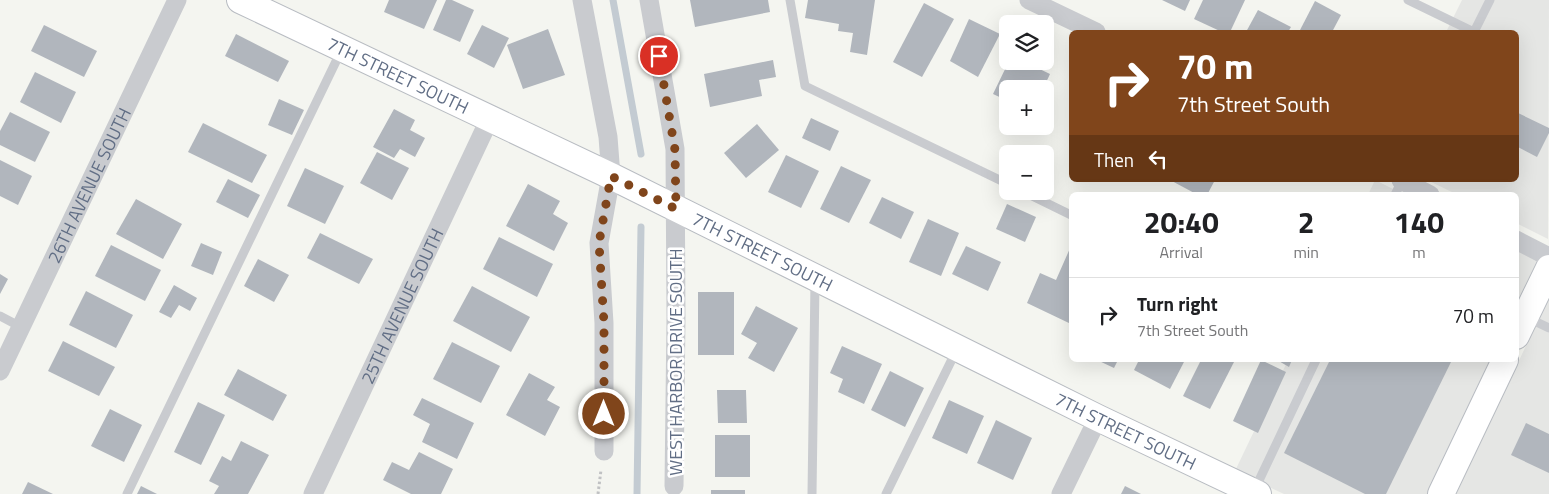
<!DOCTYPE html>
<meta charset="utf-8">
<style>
:root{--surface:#fff;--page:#f2f2f2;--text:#202124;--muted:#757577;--line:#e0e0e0}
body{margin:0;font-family:"Titillium Web",sans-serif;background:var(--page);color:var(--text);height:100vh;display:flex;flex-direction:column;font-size:19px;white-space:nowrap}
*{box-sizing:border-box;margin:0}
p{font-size:16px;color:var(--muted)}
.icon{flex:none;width:28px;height:28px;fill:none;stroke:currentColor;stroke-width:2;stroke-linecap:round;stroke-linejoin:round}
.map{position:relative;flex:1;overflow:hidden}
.side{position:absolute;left:1069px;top:192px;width:450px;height:170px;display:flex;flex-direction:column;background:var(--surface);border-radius:8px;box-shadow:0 5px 20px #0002}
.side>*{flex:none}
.top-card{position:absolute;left:1069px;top:30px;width:450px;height:152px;border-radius:8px;box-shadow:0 5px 20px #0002;background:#80451b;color:#fff;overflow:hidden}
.buttons{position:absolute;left:999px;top:15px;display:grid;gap:10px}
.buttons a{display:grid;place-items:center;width:55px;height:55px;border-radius:8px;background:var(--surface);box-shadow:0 5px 20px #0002;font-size:25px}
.pin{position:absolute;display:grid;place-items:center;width:42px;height:42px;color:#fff;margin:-21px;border:2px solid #fff;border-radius:50%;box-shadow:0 1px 5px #0007}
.me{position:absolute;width:55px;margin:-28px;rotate:0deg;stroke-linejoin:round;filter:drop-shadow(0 0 4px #0008)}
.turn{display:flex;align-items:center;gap:18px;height:105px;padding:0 25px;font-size:22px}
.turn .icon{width:65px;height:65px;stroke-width:2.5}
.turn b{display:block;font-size:35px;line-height:42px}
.then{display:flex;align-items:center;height:48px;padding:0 25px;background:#0003;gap:10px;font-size:19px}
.eta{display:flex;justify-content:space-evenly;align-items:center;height:85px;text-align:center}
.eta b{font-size:30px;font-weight:700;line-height:35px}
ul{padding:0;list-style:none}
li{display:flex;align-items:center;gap:15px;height:75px;padding:0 25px;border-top:1px solid var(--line)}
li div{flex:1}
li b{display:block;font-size:19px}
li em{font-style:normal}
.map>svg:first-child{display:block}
.built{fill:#e5e6e4}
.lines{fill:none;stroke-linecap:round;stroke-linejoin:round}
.stream{stroke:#c3cbd2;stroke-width:7}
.building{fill:#b1b6bd}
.secondary-casing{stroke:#b8bcc2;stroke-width:28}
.path{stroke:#c0c1c3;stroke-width:3;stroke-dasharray:2.5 2.5;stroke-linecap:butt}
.lane{stroke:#c9cbcf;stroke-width:9}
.street{stroke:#c9cbcf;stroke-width:19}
.secondary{stroke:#fff;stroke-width:26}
.route{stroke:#80451b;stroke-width:9;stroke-dasharray:0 16.2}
.labels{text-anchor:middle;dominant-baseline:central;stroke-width:5;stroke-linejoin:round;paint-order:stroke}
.street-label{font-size:18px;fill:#616e85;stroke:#fff}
</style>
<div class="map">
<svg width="1549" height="494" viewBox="0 0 1549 494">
<rect width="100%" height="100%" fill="#f4f5f0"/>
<g class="built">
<path d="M1462,0H1549L1548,239L1516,223V195H1458L1427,180H1516V32H1446Z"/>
<path d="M1375,180L1405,195H1368Z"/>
<path d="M1516,249L1538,260L1516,305Z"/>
<path d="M1549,297V494H1456Z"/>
<path d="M1288,360H1490L1427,494H1284L1235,471Z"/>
</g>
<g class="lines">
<g class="stream">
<path d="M613,0L641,154"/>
<path d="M637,494L641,227"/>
</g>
</g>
<g class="building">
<path d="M389,0H437L424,29L384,12Z"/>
<path d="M446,0H452L474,10L460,42L433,30Z"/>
<path d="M690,0H768L770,12L695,27Z"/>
<path d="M808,0H875L867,55L850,52L853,33L838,31L839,24L805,18Z"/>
<path d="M1162,0H1190L1185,11Z"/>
<path d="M1203,0H1245L1230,32H1222L1194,19Z"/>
<path d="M1315,1L1341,15L1332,32H1299Z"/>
<path d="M924,3L954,19L922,77L893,62Z"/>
<path d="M1258,10L1291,27L1288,32H1246Z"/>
<path d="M969,19L1000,34L978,77L950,61Z"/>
<path d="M44,25L97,51L84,77L31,51Z"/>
<path d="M482,25L509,38L494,68L467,54Z"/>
<path d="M548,29L565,75L523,89L507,45Z"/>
<path d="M236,34L289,61L278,82L225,56Z"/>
<path d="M773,60L776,77L759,80L762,96L710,107L704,74Z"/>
<path d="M1009,61H1023L1050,74L1043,89H1008V101L993,94Z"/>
<path d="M35,72L76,92L61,123L20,102Z"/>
<path d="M279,99L304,110L292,135L268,125Z"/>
<path d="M394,109L415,120L410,130L425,138L415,157L400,149L394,158L373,147Z"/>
<path d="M10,112L50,132L35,162L0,145V131Z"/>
<path d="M1516,112L1549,128V133L1537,157L1516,146Z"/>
<path d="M811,118L839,131L830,151L802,138Z"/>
<path d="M203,123L267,155L252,183L188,152Z"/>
<path d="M757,124L779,150L746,178L724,153Z"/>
<path d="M377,152L409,168L392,200L360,183Z"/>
<path d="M786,155L819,171L801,208L768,192Z"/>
<path d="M0,160L32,176L18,205L0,196Z"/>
<path d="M841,166L871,180L849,223L820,209Z"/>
<path d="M305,168L344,186L325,224L287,206Z"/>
<path d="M228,179L260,195L248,218L216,202Z"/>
<path d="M1170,180H1215L1207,195H1198Z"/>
<path d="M528,184L560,201L553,214L568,223L554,251L506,226Z"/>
<path d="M882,197L914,212L901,239L869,223Z"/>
<path d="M136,199L182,224L163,259L116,234Z"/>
<path d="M1007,204L1036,217L1025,242L996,229Z"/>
<path d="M928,219L959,233L941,276L909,262Z"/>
<path d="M320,233L373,259L359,284L307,258Z"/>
<path d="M499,237L553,264L537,297L483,269Z"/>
<path d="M201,243L222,252L213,275L191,266Z"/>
<path d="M111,245L161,270L145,301L95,276Z"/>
<path d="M966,246L1001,262L988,291L952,274Z"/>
<path d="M1071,246V324L1027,303L1040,273L1056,280Z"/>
<path d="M258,259L289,275L274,302L244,286Z"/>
<path d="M0,274L8,279L0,294Z"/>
<path d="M174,285L197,298L190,311L179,305L171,318L159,312Z"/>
<path d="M472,286L530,317L511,352L453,321Z"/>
<path d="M86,291L133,315L116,348L69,325Z"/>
<rect x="698" y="292" width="36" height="63"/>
<path d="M756,306L798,328L774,372L748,358L757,343L741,334Z"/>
<path d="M63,341L115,367L99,396L48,371Z"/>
<path d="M452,342L500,366L481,403L433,379Z"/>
<path d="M842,346L882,364L864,404L838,392L843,379L830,373Z"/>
<path d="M1097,360H1118L1114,368Z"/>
<path d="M1139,360H1185L1170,389L1134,370Z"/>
<path d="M1201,360H1235L1210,409L1183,396Z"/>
<path d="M1261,360L1286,372L1258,433L1233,421Z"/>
<path d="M1277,360H1292L1289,367Z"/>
<path d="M1330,360H1452L1386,494H1365L1284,453Z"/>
<path d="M238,369L287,395L273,421L224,395Z"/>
<path d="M890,371L924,388L905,427L871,410Z"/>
<path d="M529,373L555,387L547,400L560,407L545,436L506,415Z"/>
<path d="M717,390H746L747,423H718Z"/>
<path d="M422,398L474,423L457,459L422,442L430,424L413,415Z"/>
<path d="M949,400L984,416L967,454L932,438Z"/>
<path d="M198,402L225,415L201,465L174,452Z"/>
<path d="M110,409L142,425L124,462L91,446Z"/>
<path d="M996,420L1032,438L1013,480L977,463Z"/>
<path d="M1526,423L1549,434V473L1511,455Z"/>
<rect x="715" y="435" width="35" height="42"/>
<path d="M241,441L269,455L248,494H214L219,486L209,481L222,456L231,461Z"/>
<path d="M419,452L453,469L441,494H411L383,480L392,462L409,470Z"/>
<path d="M28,482L53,494H22Z"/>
<path d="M141,486L157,494H137Z"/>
<path d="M1125,486L1141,494H1121Z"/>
<rect x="711" y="490" width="34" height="4"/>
</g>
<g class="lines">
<g class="secondary-casing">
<g id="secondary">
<path id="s3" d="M240,0L611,176L1098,418L1258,494"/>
<path d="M1516,336L1549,268"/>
<path d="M1441,494L1505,360"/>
</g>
</g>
<path class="path" d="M598,494L601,470"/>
<g class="lane">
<path d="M790,0L805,86L1008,184"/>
<path d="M1408,0L1474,32"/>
<path d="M1474,32L1490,0"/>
<path d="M1022,191L1071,215"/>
<path d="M1395,195L1402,180"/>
<path d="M0,316L21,327"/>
<path d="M1528,318L1549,328"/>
<path d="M1254,491L1316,360"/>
<path d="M127,494L341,51"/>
<path d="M812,494L815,281"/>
<path d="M886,494L956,351"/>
</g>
<g class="street">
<path d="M582,0L608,137L611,176L599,243L604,323V451"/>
<path d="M649,0L675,149L676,317L674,486"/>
<path d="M1029,0L1096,32"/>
<path d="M1401,180L1430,195"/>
<path d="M1516,240L1549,257"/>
<path id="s1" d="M0,371L177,0"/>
<path id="s2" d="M313,494L490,118"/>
<path d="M1061,494L1098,418"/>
</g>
<use href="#secondary" class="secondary"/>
</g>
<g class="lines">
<path class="route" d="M604,414V323L599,243L611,176L676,209L675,150L659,56"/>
</g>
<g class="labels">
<g class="street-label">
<text stroke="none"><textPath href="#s3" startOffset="175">7TH STREET SOUTH</textPath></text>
<text stroke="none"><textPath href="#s1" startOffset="206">26TH AVENUE SOUTH</textPath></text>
<text stroke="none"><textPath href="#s3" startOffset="580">7TH STREET SOUTH</textPath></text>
<text stroke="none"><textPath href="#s2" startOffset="208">25TH AVENUE SOUTH</textPath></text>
<text transform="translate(675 362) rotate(-90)">WEST HARBOR DRIVE SOUTH</text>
<text stroke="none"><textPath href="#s3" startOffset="985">7TH STREET SOUTH</textPath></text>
</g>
</g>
</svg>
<div class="buttons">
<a><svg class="icon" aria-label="layers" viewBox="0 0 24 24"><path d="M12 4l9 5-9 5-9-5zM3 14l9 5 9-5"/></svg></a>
<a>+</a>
<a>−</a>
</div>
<div class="pin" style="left:659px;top:56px;background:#d93025"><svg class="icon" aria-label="arrive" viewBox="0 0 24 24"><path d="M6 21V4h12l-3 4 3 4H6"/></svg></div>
<svg class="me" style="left:604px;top:414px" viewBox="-20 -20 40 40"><circle r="17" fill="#80451b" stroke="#fff" stroke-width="3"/><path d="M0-11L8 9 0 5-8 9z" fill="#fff"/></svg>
<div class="top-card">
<div class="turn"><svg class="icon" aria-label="right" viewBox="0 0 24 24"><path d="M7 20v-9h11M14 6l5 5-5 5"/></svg><div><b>70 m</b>7th Street South</div></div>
<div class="then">Then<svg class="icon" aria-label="left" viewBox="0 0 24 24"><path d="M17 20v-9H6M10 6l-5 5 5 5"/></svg></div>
</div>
<section class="side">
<div class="eta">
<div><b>20:40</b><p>Arrival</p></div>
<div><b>2</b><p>min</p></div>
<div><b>140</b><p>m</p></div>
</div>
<ul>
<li><svg class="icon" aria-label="right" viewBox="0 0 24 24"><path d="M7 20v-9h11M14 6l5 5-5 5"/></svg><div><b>Turn right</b><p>7th Street South</p></div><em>70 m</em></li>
</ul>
</section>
</div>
